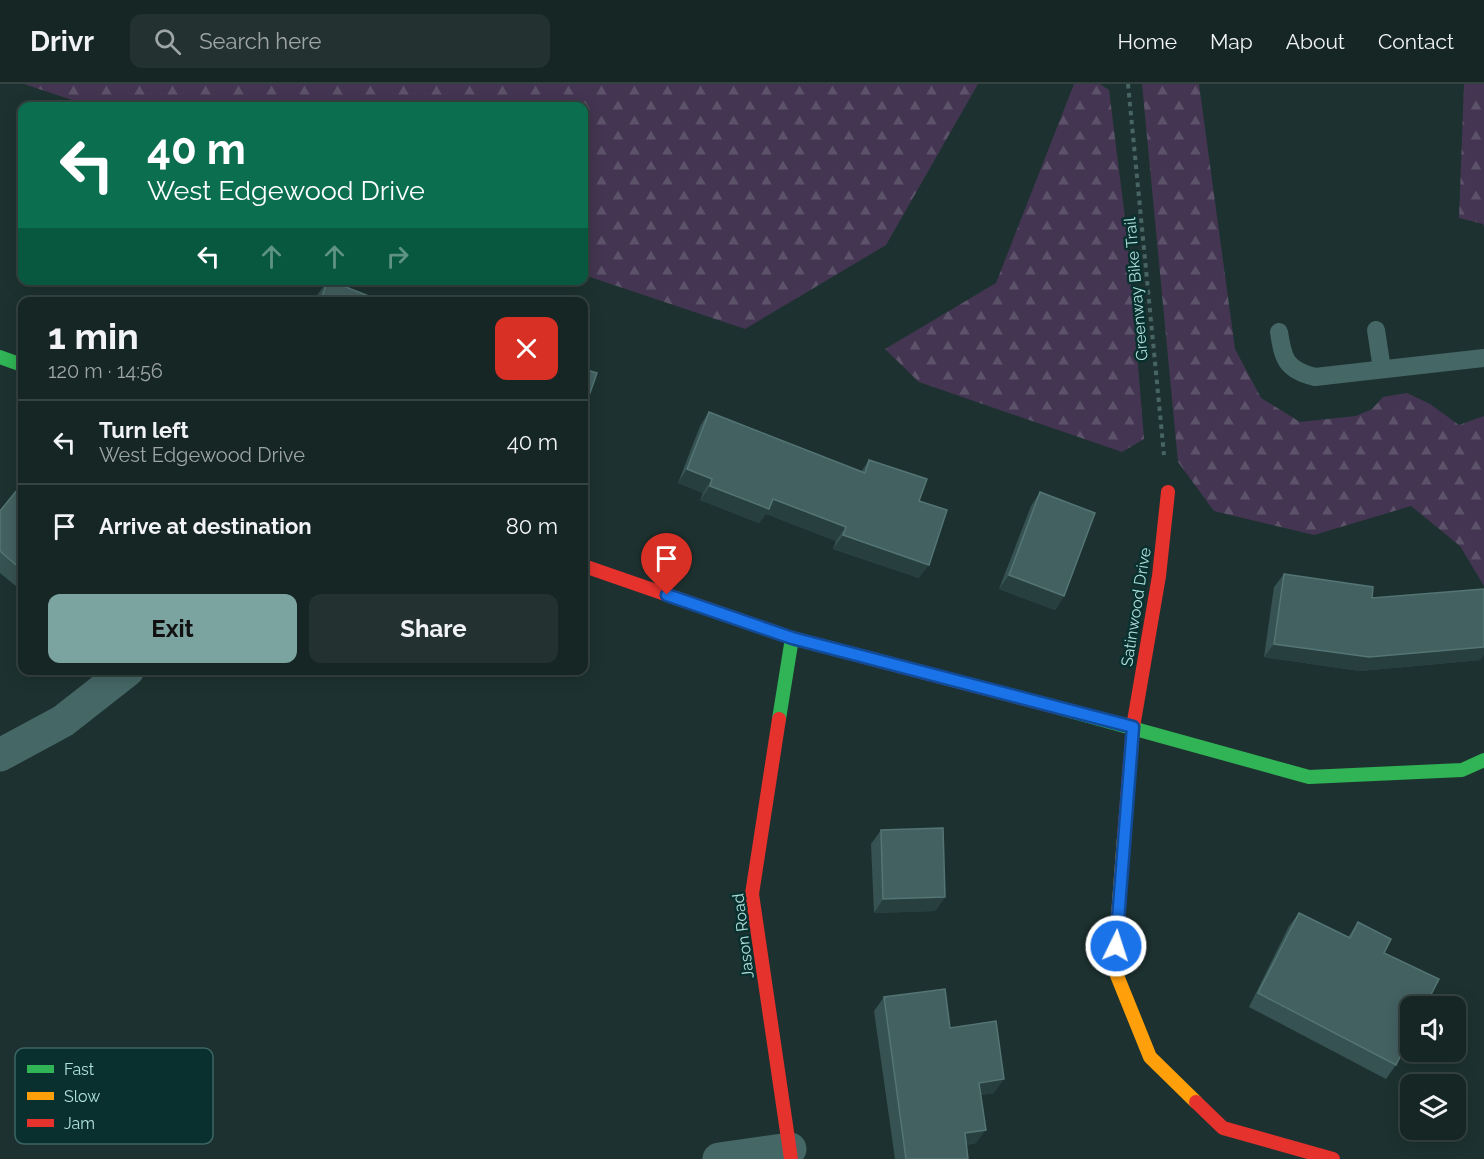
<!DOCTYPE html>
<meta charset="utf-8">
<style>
:root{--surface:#162624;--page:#233231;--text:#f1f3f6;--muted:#9ea5a6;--line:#354341;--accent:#7ba3a0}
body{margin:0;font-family:Raleway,sans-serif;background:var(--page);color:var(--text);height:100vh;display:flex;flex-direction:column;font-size:22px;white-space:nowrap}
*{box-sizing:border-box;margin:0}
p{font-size:20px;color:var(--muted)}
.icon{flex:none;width:33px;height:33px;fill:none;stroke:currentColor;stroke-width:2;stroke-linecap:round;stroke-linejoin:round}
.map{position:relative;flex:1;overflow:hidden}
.sheet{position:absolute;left:18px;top:213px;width:570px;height:378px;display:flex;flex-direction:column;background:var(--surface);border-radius:12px;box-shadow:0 3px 15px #0003,0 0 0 2px var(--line)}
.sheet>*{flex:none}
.top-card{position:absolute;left:18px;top:18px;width:570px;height:183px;border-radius:12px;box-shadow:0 3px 15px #0003,0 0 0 2px var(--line);background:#0b6e4f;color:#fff;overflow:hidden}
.fabs{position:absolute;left:1400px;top:912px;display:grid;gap:12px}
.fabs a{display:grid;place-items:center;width:66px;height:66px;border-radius:12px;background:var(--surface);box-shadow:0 3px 15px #0003,0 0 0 2px var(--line);font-size:30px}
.pin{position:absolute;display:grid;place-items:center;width:51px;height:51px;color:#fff;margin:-62px -26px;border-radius:50% 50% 50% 0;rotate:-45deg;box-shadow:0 0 6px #0007}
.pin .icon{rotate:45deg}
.me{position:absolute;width:66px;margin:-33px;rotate:4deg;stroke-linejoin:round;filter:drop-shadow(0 0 4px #0008)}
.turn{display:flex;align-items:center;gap:21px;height:126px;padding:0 30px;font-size:27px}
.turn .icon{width:78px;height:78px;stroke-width:2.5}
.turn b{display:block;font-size:42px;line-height:51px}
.lanes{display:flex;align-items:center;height:57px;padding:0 30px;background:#0003;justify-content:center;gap:30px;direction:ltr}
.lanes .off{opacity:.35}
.round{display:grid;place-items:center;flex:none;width:63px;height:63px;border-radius:12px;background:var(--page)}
.overview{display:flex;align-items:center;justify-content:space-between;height:102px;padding:0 30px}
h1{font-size:36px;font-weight:700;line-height:45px}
.action{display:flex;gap:12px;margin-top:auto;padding:12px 30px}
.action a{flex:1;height:69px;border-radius:12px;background:var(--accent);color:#111;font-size:24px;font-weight:700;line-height:69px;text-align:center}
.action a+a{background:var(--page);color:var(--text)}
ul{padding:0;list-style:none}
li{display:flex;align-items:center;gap:18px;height:84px;padding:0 30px;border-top:2px solid var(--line)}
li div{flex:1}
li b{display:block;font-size:22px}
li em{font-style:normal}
header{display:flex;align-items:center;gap:36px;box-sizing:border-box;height:84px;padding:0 30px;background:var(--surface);border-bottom:2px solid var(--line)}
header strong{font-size:28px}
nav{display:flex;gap:33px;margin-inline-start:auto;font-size:21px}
.search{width:420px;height:54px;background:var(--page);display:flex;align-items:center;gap:15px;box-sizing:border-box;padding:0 21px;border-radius:12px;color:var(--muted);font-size:22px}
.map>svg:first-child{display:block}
.forest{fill:url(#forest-firs)}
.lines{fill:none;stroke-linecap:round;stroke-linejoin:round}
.path{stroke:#486564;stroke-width:4;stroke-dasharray:4.5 4.5;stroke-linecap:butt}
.lane{stroke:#456766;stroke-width:18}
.street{stroke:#456766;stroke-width:33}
.fast{stroke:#30b455;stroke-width:14}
.slow{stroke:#ff9f0a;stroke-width:14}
.jam{stroke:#e5322d;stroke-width:14}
.wall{fill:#375252}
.shaded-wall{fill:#273f3e}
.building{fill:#446161;stroke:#547575;stroke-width:1.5}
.route-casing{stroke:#114b97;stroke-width:15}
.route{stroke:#1a73e8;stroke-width:10}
.labels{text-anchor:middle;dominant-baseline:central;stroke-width:5;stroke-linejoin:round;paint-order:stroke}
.street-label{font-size:16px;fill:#aee0dd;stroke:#09302e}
.key{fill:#09302e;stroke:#3b6563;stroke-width:1.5}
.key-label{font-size:16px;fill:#aee0dd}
</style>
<header>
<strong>Drivr</strong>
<div class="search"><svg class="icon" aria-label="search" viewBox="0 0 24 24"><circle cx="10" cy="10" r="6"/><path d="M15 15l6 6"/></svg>Search here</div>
<nav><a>Home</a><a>Map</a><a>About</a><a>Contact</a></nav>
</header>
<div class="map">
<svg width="1484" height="1075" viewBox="0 0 1484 1075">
<defs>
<pattern id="forest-firs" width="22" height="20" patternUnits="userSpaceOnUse" patternTransform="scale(1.5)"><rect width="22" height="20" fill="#443552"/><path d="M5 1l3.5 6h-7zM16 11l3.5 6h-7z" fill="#5c526a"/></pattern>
</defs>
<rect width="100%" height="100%" fill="#1d3230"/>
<g class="forest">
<path d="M24,0H978L886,161L745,245L584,191V22H90Z"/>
<path d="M1074,0H1100L1109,6L1128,158L1144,355L1122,368L919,298L885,265L996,199Z"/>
<path d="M1142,0H1199L1235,265L1261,314L1300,338L1356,332L1372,325L1383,313L1407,309L1430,320L1459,341L1484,332V502L1460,462L1411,422L1314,451L1214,427L1178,378Z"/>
<path d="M1464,0H1484V143L1483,140L1459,134Z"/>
</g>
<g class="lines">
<path class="path" d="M1128,0L1164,371"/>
<g class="lane">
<path d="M1376,246L1382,285"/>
<path d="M1279,248C1283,275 1286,286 1315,293L1484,274"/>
</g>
<g class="street">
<path d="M0,671L63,637L128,586"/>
<path d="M719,1075L790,1065"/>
</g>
<g class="fast">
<path d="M0,273L22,281"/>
<path d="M1063,625L1309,693L1462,686L1484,676"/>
<path d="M779,635L792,554"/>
</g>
<path class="slow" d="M1124,753L1114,884L1150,973L1196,1018"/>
<g class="jam">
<path d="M584,482L792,554L1063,625"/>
<path d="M779,635L752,810L791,1075"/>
<path d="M1124,753L1133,643L1159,492L1168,408"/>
<path d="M1196,1018L1223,1044L1333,1075"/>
</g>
</g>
<g class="wall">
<path d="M328,196L384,218H315L318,210Z"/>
<path d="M709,328L861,388L869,376L919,417V494L833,465L836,457L766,430L759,439L700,416L703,409L678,399L700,342Z"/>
<path d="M1040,408L1064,512L1055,526L999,505L1031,422Z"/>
<path d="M22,411V507L0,489V427Z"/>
<path d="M1284,490L1481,576L1360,587L1264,573L1274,503Z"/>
<path d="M881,746L945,813L935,827L874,829L871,760Z"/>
<path d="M1299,829L1348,853L1358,838L1384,869L1396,981L1386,995L1249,923L1289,842Z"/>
<path d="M884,913L950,944L994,1009L981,1011L976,1059L966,1061L968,1075H895L874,927Z"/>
</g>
<g class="shaded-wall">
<path d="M687,385L712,395L703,409L678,399Z"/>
<path d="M710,402L773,415L846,443L836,457L766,430L759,439L700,416Z"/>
<path d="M843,451L929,481L919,494L833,465Z"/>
<path d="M1009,491L1064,512L1055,526L999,505Z"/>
<path d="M1274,560L1484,563V571L1481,576L1360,587L1264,573Z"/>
<path d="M945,813L935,827L874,829L883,815Z"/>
<path d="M1004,995L994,1009L969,1013L979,999Z"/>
<path d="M986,1046L976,1059L955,1063L965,1049Z"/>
</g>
<g class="building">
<path d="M328,196L384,218H320Z"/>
<path d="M584,285L597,289L584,326Z"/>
<path d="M709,328L865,389L869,376L927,395L919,417L947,426L929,481L843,451L846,443L773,415L769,425L710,402L712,395L687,385Z"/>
<path d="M17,406L22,411V486L0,467V427Z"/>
<path d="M1040,408L1095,429L1064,512L1009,491Z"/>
<path d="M1284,490L1373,503L1372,514L1484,505V563L1369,573L1274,560Z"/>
<path d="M943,744L945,813L883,815L881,746Z"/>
<path d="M1299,829L1350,854L1358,838L1391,855L1384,869L1439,895L1425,922H1410V952L1396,981L1258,909Z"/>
<path d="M945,905L950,944L996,937L1004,995L979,999L986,1046L965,1049L968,1075H906L884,913Z"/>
</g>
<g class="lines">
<g class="route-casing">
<path id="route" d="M667,511L792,554L1133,643L1116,862"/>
</g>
<use href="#route" class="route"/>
</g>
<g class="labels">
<g class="street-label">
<text transform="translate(1136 205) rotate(-95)">Greenway Bike Trail</text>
<text transform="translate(1136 523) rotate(-81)">Satinwood Drive</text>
<text transform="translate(743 852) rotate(-97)">Jason Road</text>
</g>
</g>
<rect x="15" y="964" width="198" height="96" rx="9" class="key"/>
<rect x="27" y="981" width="27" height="8" fill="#30b455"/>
<rect x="27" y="1008" width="27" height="8" fill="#ff9f0a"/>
<rect x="27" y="1035" width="27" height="8" fill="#e5322d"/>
<g class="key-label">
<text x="64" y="991">Fast</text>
<text x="64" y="1018">Slow</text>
<text x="64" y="1045">Jam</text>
</g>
</svg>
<div class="fabs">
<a><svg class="icon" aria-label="sound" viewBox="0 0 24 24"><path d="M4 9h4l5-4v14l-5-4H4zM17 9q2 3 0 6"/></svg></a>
<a><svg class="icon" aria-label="layers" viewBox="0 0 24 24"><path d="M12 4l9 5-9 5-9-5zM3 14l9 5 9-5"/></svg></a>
</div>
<div class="pin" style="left:667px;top:511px;background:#d93025"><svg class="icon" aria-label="arrive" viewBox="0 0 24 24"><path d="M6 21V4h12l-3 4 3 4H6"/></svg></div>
<svg class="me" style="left:1116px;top:862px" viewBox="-20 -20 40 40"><circle r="17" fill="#1a73e8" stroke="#fff" stroke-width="3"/><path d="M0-11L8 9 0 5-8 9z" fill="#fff"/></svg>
<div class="top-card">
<div class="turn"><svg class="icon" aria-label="left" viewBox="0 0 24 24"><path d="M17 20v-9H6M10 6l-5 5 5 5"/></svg><div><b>40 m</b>West Edgewood Drive</div></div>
<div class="lanes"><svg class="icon" aria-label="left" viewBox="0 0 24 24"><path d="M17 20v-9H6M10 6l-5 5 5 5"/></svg><svg class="icon off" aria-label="ahead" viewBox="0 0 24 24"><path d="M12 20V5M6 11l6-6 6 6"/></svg><svg class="icon off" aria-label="ahead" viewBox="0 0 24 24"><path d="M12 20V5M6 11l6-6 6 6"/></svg><svg class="icon off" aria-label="right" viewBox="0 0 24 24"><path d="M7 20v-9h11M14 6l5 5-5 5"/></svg></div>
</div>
<section class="sheet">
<div class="overview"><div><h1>1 min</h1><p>120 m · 14:56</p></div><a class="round" style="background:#d93025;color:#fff"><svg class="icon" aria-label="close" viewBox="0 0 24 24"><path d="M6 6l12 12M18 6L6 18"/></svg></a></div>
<ul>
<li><svg class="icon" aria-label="left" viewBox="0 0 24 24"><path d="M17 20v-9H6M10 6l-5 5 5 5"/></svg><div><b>Turn left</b><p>West Edgewood Drive</p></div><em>40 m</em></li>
<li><svg class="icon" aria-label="arrive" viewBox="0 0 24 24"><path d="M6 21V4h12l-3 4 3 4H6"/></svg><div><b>Arrive at destination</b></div><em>80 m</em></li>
</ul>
<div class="action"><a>Exit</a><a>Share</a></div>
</section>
</div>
